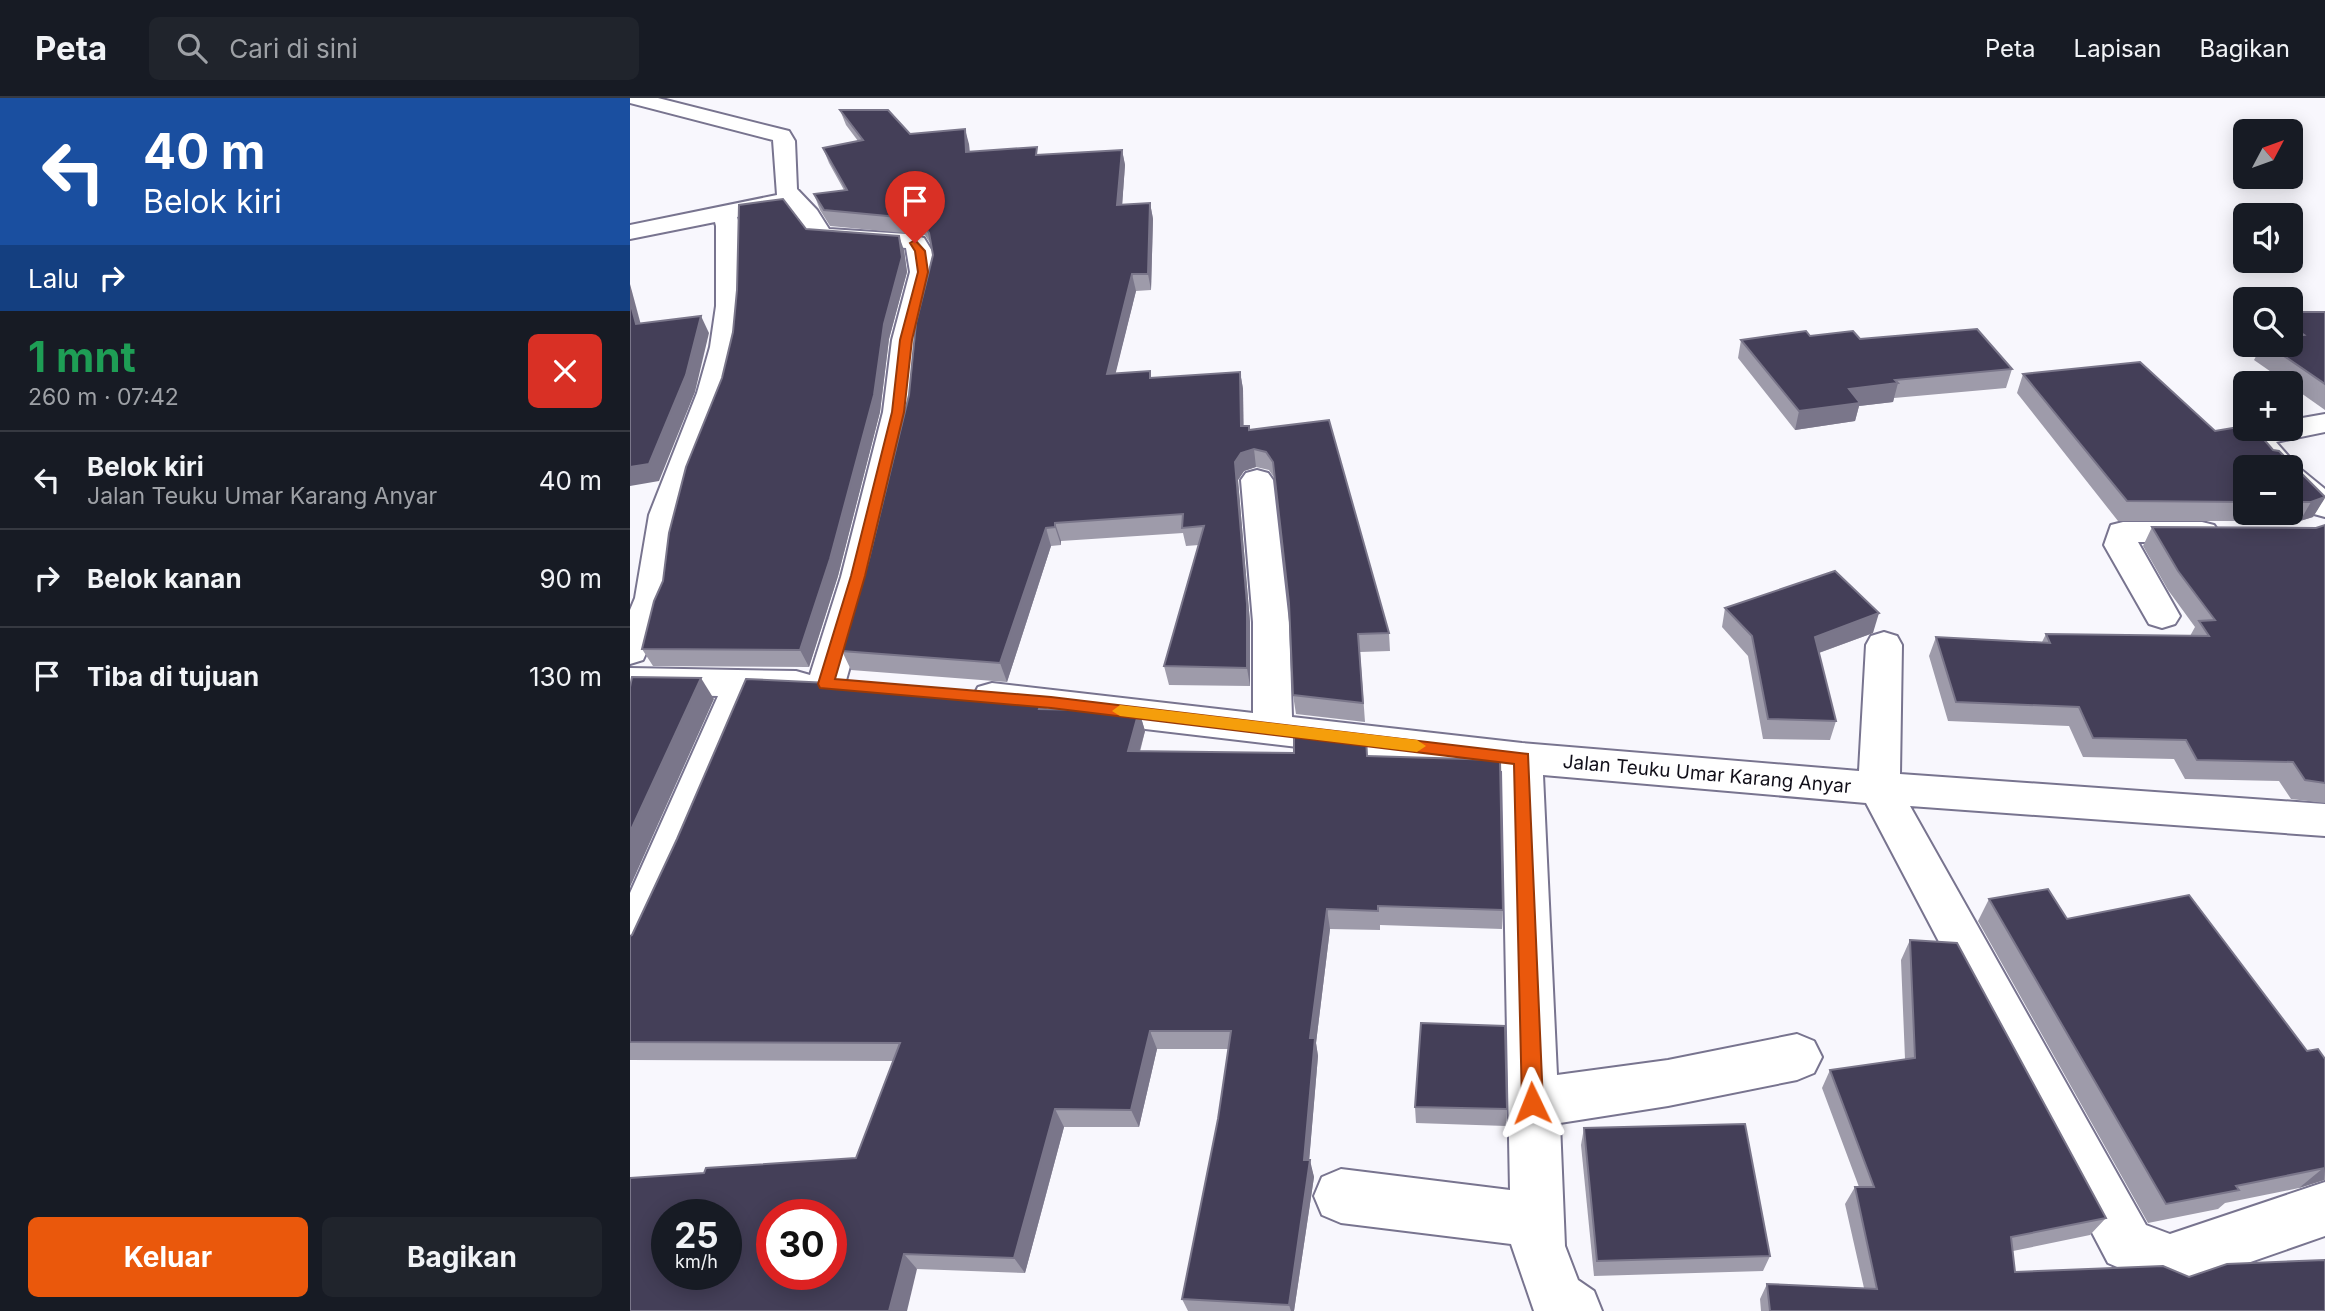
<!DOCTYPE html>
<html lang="id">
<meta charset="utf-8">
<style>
:root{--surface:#171b24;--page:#20242c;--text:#f1f3f6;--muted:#9ea1a6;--line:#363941;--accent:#ea580c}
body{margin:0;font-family:Inter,sans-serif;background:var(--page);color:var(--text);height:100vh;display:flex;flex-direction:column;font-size:26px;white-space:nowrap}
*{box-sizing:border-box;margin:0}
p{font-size:23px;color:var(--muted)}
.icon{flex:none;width:38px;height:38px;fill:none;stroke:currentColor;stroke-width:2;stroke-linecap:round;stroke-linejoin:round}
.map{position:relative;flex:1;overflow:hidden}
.side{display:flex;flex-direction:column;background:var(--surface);width:630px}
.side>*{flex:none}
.guide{background:#1a4fa0;color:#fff;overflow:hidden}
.needle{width:46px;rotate:49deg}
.tools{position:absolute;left:1603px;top:21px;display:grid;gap:14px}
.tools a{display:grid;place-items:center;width:70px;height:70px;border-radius:10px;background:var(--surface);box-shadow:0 4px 18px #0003;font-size:35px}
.speed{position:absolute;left:21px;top:1101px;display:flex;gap:14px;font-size:35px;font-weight:700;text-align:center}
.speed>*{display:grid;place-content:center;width:91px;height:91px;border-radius:50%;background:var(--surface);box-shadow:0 4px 18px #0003;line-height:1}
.speed small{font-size:18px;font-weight:400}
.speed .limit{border:10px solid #d22;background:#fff;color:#111}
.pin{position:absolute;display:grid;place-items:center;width:60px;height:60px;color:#fff;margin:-72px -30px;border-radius:50% 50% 50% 0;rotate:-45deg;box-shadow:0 0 7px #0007}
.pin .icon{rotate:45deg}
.me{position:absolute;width:77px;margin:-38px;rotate:358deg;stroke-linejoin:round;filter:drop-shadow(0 0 5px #0008)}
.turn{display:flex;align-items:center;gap:24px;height:147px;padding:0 28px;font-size:32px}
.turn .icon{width:91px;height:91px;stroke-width:2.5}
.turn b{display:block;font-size:49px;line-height:60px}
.then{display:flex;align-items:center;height:66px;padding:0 28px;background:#0003;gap:14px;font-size:26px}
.round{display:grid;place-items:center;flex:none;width:74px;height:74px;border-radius:10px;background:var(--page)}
.overview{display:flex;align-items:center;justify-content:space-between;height:119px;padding:0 28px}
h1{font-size:42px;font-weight:700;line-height:52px;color:#1e9e55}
.cta{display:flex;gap:14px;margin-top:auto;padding:14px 28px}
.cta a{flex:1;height:80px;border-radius:10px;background:var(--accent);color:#fff;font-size:28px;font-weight:700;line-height:80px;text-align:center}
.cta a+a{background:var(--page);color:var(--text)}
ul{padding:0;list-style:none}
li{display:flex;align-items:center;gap:21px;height:98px;padding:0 28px;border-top:2px solid var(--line)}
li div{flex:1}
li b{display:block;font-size:26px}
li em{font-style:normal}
header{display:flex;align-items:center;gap:42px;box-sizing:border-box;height:98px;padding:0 35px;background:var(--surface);border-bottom:2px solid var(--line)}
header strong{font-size:33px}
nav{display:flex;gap:38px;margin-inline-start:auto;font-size:24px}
.search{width:490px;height:63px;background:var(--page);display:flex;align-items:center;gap:18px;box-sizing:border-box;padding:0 24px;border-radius:10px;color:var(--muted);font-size:26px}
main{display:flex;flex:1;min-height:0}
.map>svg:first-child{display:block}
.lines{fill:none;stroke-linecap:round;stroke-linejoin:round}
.minor-casing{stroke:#78748f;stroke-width:4}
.minor{fill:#fff;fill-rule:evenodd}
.wall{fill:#9e9baa;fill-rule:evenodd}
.shaded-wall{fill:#7a768a}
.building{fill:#443f58;stroke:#7a768a;stroke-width:2;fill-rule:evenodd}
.route{fill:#ea580c;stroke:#983908;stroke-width:2}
.slow{fill:#f59e0b}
.labels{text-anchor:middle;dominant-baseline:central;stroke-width:7;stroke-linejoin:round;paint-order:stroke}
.street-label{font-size:19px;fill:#110f19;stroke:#fff}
</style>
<header>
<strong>Peta</strong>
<div class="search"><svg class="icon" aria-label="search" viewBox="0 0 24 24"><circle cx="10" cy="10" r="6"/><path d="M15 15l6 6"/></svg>Cari di sini</div>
<nav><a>Peta</a><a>Lapisan</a><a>Bagikan</a></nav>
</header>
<main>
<section class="side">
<div class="guide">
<div class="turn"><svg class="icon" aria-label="left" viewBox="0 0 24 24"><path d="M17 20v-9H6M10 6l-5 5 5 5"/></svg><div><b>40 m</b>Belok kiri</div></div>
<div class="then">Lalu<svg class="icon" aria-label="right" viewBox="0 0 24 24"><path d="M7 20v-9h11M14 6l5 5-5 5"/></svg></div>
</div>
<div class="overview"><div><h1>1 mnt</h1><p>260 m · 07:42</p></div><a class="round" style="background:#d93025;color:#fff"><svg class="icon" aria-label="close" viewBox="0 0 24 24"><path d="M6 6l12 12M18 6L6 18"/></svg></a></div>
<ul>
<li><svg class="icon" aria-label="left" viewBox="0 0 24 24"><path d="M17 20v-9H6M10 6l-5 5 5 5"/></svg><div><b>Belok kiri</b><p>Jalan Teuku Umar Karang Anyar</p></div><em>40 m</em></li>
<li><svg class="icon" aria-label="right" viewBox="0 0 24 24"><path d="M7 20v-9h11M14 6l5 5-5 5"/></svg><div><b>Belok kanan</b></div><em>90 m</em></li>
<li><svg class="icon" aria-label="arrive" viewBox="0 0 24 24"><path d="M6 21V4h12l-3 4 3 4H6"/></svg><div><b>Tiba di tujuan</b></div><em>130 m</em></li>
</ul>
<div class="cta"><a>Keluar</a><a>Bagikan</a></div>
</section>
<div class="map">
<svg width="1695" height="1213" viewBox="0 0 1695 1213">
<rect width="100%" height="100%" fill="#f8f7fd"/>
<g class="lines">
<g class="minor-casing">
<g id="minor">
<path d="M0,0H28L159,33L165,43L167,91L187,112L199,131L277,136L294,140L302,153L306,174L290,242L283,314L245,479L215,586L209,595L196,599L181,593L166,599H126C91,685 57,771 16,855L0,860V795L88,598L0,596V570L166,573L180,577L211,479L253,314L262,242L280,174L276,150L182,143L169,121L156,109L107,119L110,128L112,208L108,249L97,295L51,417L41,500L13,562L0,566V512L5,500L19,417L67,295L80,249L86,208V128L85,124L0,141V127L147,97L143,42L0,5Z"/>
<path d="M1695,316V334L1646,344L1668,369L1695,391V419L1684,416L1661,394V369H1634L1617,350L1615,339L1619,333L1661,331V322Z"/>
<path d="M627,372L638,375L643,382L659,524L662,619L892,645L1229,673L1236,547L1241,538L1254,534L1267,538L1272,547L1270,676L1695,706V738L1280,708L1516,1127L1540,1136L1695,1084V1138L1540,1192L1478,1165L1236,705L913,677L927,977L1038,962L1167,936L1184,943L1192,959L1184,975L1167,982L1038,1008L930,1025L935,1148L948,1182L964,1193L972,1213H904L881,1146L711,1125L692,1117L684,1098L692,1079L711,1071L880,1092L872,673L362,613L348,609L343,599L348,589L362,585L623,615V524L611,382L616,375Z"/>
<path d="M1493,424H1572L1584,427L1589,434L1584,441L1572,444H1508L1550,518L1545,526L1532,530L1519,526L1474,447L1481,427Z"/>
</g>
</g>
<use href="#minor" class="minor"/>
</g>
<g class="wall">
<path d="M210,12L280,36L339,46L340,54L409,57L492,52L495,67L492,107L520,105L523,121L521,192L506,193L485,276L522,280L610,274L613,291V328H619V332L699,322L759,535L760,553L730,554L735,624L666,616L663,597L659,505L645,381L639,372L626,369L614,373L608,382L620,524V588L539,587L534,568L569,447L556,448L553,435L431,443V447L421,448L377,584L221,572L212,553L239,461L279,297L303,157L301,147L295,137L200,128L190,112L184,96L214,92L199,65L193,50L228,43L216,27Z"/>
<path d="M176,131L274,152L277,174L259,241L250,314L208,478L179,569L23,568L12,551L33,483Z"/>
<path d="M1661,214H1695V312L1661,288V285H1657L1624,262L1632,247H1661Z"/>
<path d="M1180,238L1230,241L1382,271L1376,290L1264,300L1263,304L1229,308L1225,323L1165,332L1108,260L1111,242Z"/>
<path d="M1393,276L1585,333L1643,352L1695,399L1683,419L1670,423H1488L1387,295ZM1615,369H1661V415H1615Z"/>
<path d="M1695,427V705L1661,701L1649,683L1555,681L1544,661L1453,659L1439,628L1318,623L1299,558L1306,539L1412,544L1416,536L1560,538L1565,529L1538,492L1513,448L1522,429L1686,430Z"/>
<path d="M1095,510L1243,535L1189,555L1206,623L1200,642L1133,641L1118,558L1092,529Z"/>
<path d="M417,611L509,613L515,633L510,654L737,658L873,812L872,831L750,827V832L700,831L686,945L688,958L679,1062L684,1079L664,1213H558L552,1201L588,1021L598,951H527L509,1029H434L395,1175L287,1171L74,1075L226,1060L264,963L0,962V838Z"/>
<path d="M1359,801L1437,821L1677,953L1695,961V1082L1669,1090L1595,1105L1588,1111L1518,1125L1348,823Z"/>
<path d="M1280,842L1476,1120L1460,1137L1383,1153L1385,1174L1559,1179L1695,1213H1131L1130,1201L1137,1186L1234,1190L1215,1106L1225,1089H1229L1192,990L1200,972L1275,961L1271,862Z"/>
<path d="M785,1009L877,1011L876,1028L786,1025Z"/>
<path d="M954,1030L1140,1158L1133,1173L964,1178L951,1047Z"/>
</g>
<g class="shaded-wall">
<path d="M335,31L339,46L340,69L336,54Z"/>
<path d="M492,52L495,67L491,123L487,107Z"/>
<path d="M520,105L523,121L521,192L518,176Z"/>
<path d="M269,138L274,152L277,174L259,241L250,314L208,478L179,569L170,552L254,226Z"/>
<path d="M502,176L506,193L481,294L477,276Z"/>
<path d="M0,186L15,242L6,226L0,203Z"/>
<path d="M71,218L79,235L65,294L29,383L0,388V369Z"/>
<path d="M610,274L613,291L614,346L611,328Z"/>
<path d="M1268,285L1263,304L1229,308L1225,323L1165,332L1169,313L1219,291Z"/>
<path d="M624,351L626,369L614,373L608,382L620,524V588L617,570L605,364L611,355Z"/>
<path d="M1695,400L1683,419L1670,423L1681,404Z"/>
<path d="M425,425L431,443V447L425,429Z"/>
<path d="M416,430L421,448L377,584L370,565Z"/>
<path d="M1249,515L1243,535L1180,558L1185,539Z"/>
<path d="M71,580L84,601L0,789V734Z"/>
<path d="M413,600L420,620L409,611Z"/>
<path d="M509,613L515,633L504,673L498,653Z"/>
<path d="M697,811L700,831L686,945L688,958L678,1076L680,1062L684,1079L664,1213H661L659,1207L674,1062L680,940Z"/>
<path d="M520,933L527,951L509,1029L501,1012Z"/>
<path d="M425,1011L434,1029L395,1175L384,1160Z"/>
<path d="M1695,1070L1694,1082L1669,1090L1692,1071Z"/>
<path d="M274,1156L287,1171L277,1213H259Z"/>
</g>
<g class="building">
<path d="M210,12H258L280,36L335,31L336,54L407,49L406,57L492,52L487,107L520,105L518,176H502L477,276L520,273V280L610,274L611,328H619V332L699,322L759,535L728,536L733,605L663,597L659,505L643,364L636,354L624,351L611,355L605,364L617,506V570L534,568L574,428L552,430L553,416L425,425V429L416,430L370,565L212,553L239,461L279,297L286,225L303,157L299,135L289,121L194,112L184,96L217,92L193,50L233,42Z"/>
<path d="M153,101L176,131L269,138L272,159L254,226L244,297L200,461L170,552L12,551L24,503L33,483L39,435L56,369L92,280L103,234L107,192L109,107Z"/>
<path d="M0,203L6,226L71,218L56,277L19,366L0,369Z"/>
<path d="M1661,214H1695V286L1638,247H1661V239L1674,237L1661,228Z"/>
<path d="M1347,231L1382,271L1265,282L1268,285L1219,291L1230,305L1169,313L1111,242L1176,233L1180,238L1223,233L1230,241Z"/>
<path d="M1510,264L1585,333L1615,328V331H1625L1643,352L1649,353L1695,399L1681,404H1661V369H1615V404L1497,403L1393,276Z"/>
<path d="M1695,427V685L1675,682L1663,664L1567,662L1556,642L1463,640L1449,609L1326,604L1306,539L1420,545L1416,536L1579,538L1569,523L1585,522L1548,473L1522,429L1686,430Z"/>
<path d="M1205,473L1249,515L1185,539L1206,623L1138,621L1122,538L1095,510Z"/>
<path d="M2,579L71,580L0,734V589Z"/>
<path d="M116,581L304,590L413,600L409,611L509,613L498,653L664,655V629L736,639L737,658L870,662L873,812L748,808V813L697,811L680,940H685L674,1062H680L659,1207L552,1201L588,1021L601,933H520L501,1012L425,1011L384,1160L274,1156L259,1213H0V1080L74,1075L76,1070L226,1060L270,945L0,944V838L2,837L47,741ZM37,1116H96V1176H37ZM142,1116H201V1176H142Z"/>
<path d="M1418,791L1437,821L1559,797L1677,953L1688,951L1695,961V1070L1606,1088L1609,1092L1536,1106L1359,801Z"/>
<path d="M1280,842L1327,845L1476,1120L1381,1139L1385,1174L1533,1168L1559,1179L1597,1166L1695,1162V1213H1140L1137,1186L1247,1191L1225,1089H1244L1200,972L1285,960Z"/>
<path d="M791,925L875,928L877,1011L785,1009Z"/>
<path d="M1115,1026L1140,1158L967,1163L954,1030Z"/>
</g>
<path class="route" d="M285,142L295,153L298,174L282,242L274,314L235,478L205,581L421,599L898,656L913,1005L910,1012L902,1015L895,1012L892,1005L884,666L421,610L190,590L188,586L221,478L262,314L270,242L288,174L285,153L280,145Z"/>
<path class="slow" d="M490,607L787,642L796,648L787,654L490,618L482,613Z"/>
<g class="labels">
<g class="street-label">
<text transform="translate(1077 676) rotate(5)">Jalan Teuku Umar Karang Anyar</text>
</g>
</g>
</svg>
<div class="tools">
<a><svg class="needle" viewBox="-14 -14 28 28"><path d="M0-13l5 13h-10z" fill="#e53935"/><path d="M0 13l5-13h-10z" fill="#9ea1a6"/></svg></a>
<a><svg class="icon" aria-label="sound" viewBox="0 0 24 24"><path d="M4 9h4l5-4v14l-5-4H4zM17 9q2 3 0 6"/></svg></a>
<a><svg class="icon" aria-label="search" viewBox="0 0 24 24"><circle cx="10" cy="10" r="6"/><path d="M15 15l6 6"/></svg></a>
<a>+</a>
<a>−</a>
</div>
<div class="speed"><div>25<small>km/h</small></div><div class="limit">30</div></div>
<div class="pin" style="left:285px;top:145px;background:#d93025"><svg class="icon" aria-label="arrive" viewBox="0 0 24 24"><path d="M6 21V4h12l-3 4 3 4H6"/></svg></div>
<svg class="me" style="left:902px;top:1005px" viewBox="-20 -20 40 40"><path d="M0-17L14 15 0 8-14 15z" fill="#ea580c" stroke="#fff" stroke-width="4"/></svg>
</div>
</main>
